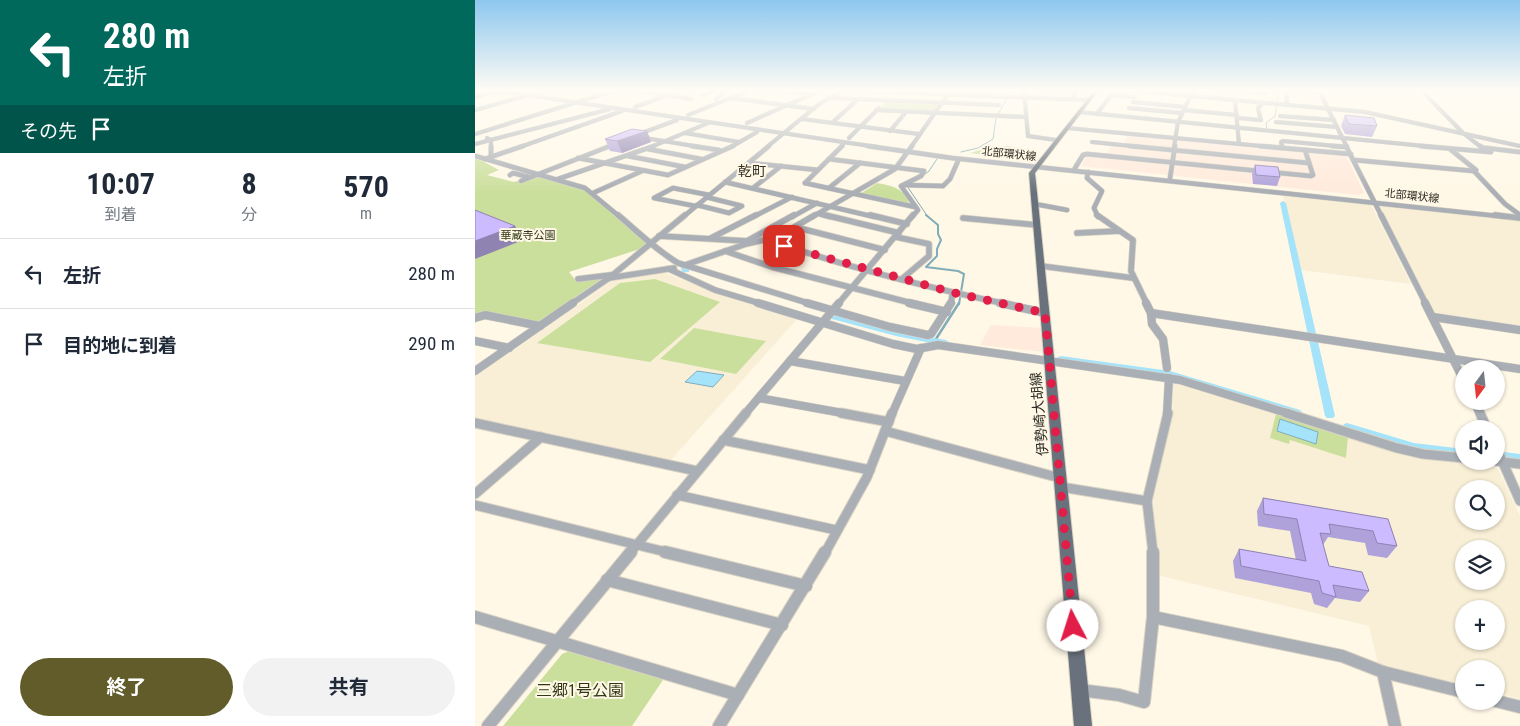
<!DOCTYPE html>
<html lang="ja">
<meta charset="utf-8">
<style>
:root{--surface:#fff;--page:#f2f2f3;--text:#1f2937;--muted:#747a83;--line:#e0e1e3;--accent:#615c29}
body{margin:0;font-family:"Roboto Condensed","Noto Sans JP",sans-serif;background:var(--page);color:var(--text);height:100vh;display:flex;flex-direction:column;font-size:19px;white-space:nowrap}
*{box-sizing:border-box;margin:0}
p{font-size:16px;color:var(--muted)}
.icon{flex:none;width:28px;height:28px;fill:none;stroke:currentColor;stroke-width:2;stroke-linecap:round;stroke-linejoin:round}
.map{position:relative;flex:1;overflow:hidden}
.details{display:flex;flex-direction:column;background:var(--surface);width:475px}
.details>*{flex:none}
.guide{background:#00695c;color:#fff;overflow:hidden}
.needle{width:32px;rotate:195deg}
.buttons{position:absolute;left:980px;top:360px;display:grid;gap:10px}
.buttons a{display:grid;place-items:center;width:50px;height:50px;border-radius:50%;background:var(--surface);box-shadow:0 1px 4px #0004;font-size:25px}
.pin{position:absolute;display:grid;place-items:center;width:42px;height:42px;color:#fff;margin:-21px;border-radius:10px;box-shadow:0 2px 8px #0006}
.me{position:absolute;width:55px;margin:-28px;rotate:355deg;stroke-linejoin:round;filter:drop-shadow(0 0 4px #0008)}
.turn{display:flex;align-items:center;gap:18px;height:105px;padding:0 20px;font-size:22px}
.turn .icon{width:65px;height:65px;stroke-width:2.5}
.turn b{display:block;font-size:35px;line-height:42px}
.then{display:flex;align-items:center;height:48px;padding:0 20px;background:#0003;gap:10px;font-size:19px}
.eta{display:flex;justify-content:space-evenly;align-items:center;height:85px;text-align:center}
.eta b{font-size:30px;font-weight:700;line-height:35px}
.action{display:flex;gap:10px;margin-top:auto;padding:10px 20px}
.action a{flex:1;height:58px;border-radius:30px;background:var(--accent);color:#fff;font-size:20px;font-weight:700;line-height:58px;text-align:center}
.action a+a{background:var(--page);color:var(--text)}
ul{padding:0;list-style:none}
li{display:flex;align-items:center;gap:15px;height:70px;padding:0 20px;border-top:1px solid var(--line)}
li div{flex:1}
li b{display:block;font-size:19px}
li em{font-style:normal}
main{display:flex;flex:1;min-height:0}
.map>svg:first-child{display:block}
.commercial{fill:#ffeadb}
.built{fill:#f8efd6;fill-rule:evenodd}
.green{fill:#cbdf9d}
.water{fill:#a5e3fa;stroke:#81acba}
.lines{fill:none;stroke-linecap:round;stroke-linejoin:round}
.stream-far2{stroke:#81acba;stroke-width:1}
.stream-far1{stroke:#81acba;stroke-width:2}
.stream{stroke:#81acba;stroke-width:2.5}
.canal{fill:#a5e3fa;fill-rule:evenodd}
.minor-far5-casing{stroke:#d9d3c4;stroke-width:4.5}
.minor-far4-casing{stroke:#d9d3c4;stroke-width:5.5}
.minor-far3-casing{stroke:#d9d3c4;stroke-width:7}
.minor-far2-casing{stroke:#d9d3c4;stroke-width:9}
.minor-far1-casing{stroke:#d9d3c4;stroke-width:11}
.minor-casing{stroke:#d9d3c4;stroke-width:14}
.major-casing{stroke:#d9d3c4;stroke-width:2}
.minor-far5{stroke:#aaaeb5;stroke-width:4}
.minor-far4{stroke:#aaaeb5;stroke-width:4.5}
.minor-far3{stroke:#aaaeb5;stroke-width:5.5}
.minor-far2{stroke:#aaaeb5;stroke-width:8}
.minor-far1{stroke:#aaaeb5;stroke-width:9}
.minor{stroke:#aaaeb5;stroke-width:12}
.major{fill:#69717c;fill-rule:evenodd}
.rail{stroke:#504d44;stroke-width:1;stroke-dasharray:1 2.5;stroke-linecap:butt}
.wall{fill:#afa1da}
.shaded-wall{fill:#8f83b2}
.building{fill:#ccbbfe;stroke:#8f83b2}
.route{stroke:#e11d48;stroke-width:9;stroke-dasharray:0 16.2}
.labels{text-anchor:middle;dominant-baseline:central;stroke-width:4;stroke-linejoin:round;paint-order:stroke}
.far-street-label{font-size:11px;fill:#2d2b24;stroke:#fff8e7}
.far-park-label{font-size:11px;fill:#313a15;stroke:#fff8e7}
.far-quarter-label{font-size:14px;fill:#373225;stroke:#fff8e7}
.street-label{font-size:14px;fill:#2d2b24;stroke:#fff8e7}
.near-park-label{font-size:16px;fill:#313a15;stroke:#fff8e7}
</style>
<main>
<section class="details">
<div class="guide">
<div class="turn"><svg class="icon" aria-label="left" viewBox="0 0 24 24"><path d="M17 20v-9H6M10 6l-5 5 5 5"/></svg><div><b>280 m</b>左折</div></div>
<div class="then">その先<svg class="icon" aria-label="arrive" viewBox="0 0 24 24"><path d="M6 21V4h12l-3 4 3 4H6"/></svg></div>
</div>
<div class="eta">
<div><b>10:07</b><p>到着</p></div>
<div><b>8</b><p>分</p></div>
<div><b>570</b><p>m</p></div>
</div>
<ul>
<li><svg class="icon" aria-label="left" viewBox="0 0 24 24"><path d="M17 20v-9H6M10 6l-5 5 5 5"/></svg><div><b>左折</b></div><em>280 m</em></li>
<li><svg class="icon" aria-label="arrive" viewBox="0 0 24 24"><path d="M6 21V4h12l-3 4 3 4H6"/></svg><div><b>目的地に到着</b></div><em>290 m</em></li>
</ul>
<div class="action"><a>終了</a><a>共有</a></div>
</section>
<div class="map">
<svg width="1045" height="726" viewBox="0 0 1045 726">
<rect width="100%" height="100%" fill="#fff8e7"/>
<g class="commercial">
<path d="M652,135L865,155L872,157L889,193L883,195L606,166L612,156L632,157L636,143L649,144Z"/>
<path d="M516,325L566,328L569,352L505,345Z"/>
</g>
<g class="built">
<path d="M808,196L896,205L936,284L826,270Z"/>
<path d="M905,206L1045,221V328L961,316Z"/>
<path d="M188,272L235,291L323,318L195,461L0,419V377L137,281Z"/>
<path d="M703,383L925,452L965,461L1018,466L1023,469L1045,516V699L1021,693V669H989V685L903,664L894,626L682,575L678,498L696,414L698,384ZM989,489H1021V521H989ZM989,549H1021V581H989ZM989,609H1021V641H989Z"/>
</g>
<g class="green">
<path d="M412,101L464,103L458,112L404,110Z"/>
<path d="M533,146L546,149L536,158L495,153L512,148Z"/>
<path d="M0,157L24,170L12,175L39,182L63,174L110,189L173,242L165,249L94,272L101,281L128,278L67,320L62,322L0,317Z"/>
<path d="M402,183C417,186 428,187 434,203L432,204L385,194Z"/>
<path d="M180,279L245,302L175,362L62,343L145,283Z"/>
<path d="M219,328L291,341L261,374L185,359Z"/>
<path d="M801,414L873,436L871,458L815,440L814,444L795,438Z"/>
<path d="M97,650L190,677L157,726H28L87,654Z"/>
</g>
<g class="water">
<path d="M222,371L249,375L238,387L210,382Z"/>
<path d="M805,419L843,432L841,444L802,431Z"/>
</g>
<g class="lines">
<g class="stream-far2">
<path d="M792,130L791,123L800,116L804,91"/>
<path d="M486,152L503,148L518,139L521,118L536,91"/>
<path d="M443,180L454,171L462,159"/>
<path d="M434,185L432,186L453,217"/>
</g>
<path class="stream-far1" d="M451,215L463,225V234L466,240L462,249V256L451,267L483,271L489,274L484,304"/>
<path class="stream" d="M459,342L484,303"/>
<g class="canal">
<path d="M808,201L811,203L860,416L858,418H852L850,416L805,203Z"/>
<path d="M208,266L214,268V272H208L206,269V267Z"/>
<path d="M357,315H363L422,332L471,340L475,343L471,346L421,336L357,319L356,317Z"/>
<path d="M586,356L695,371L825,410L827,412L825,414L822,415L694,377L583,361L582,359L583,357Z"/>
<path d="M872,423L939,443L989,449V457L939,451L869,430L867,427L869,424Z"/>
<path d="M1021,451L1045,454V462L1021,459Z"/>
</g>
<g class="minor-far5-casing">
<g id="minor-far5">
<path d="M12,91L28,93"/>
<path d="M24,91L402,147"/>
<path d="M160,91L193,95L160,107"/>
<path d="M309,91L336,94"/>
<path d="M388,91L613,100"/>
<path d="M549,91L553,136L581,140"/>
<path d="M594,91L602,92L596,99"/>
<path d="M662,91L890,112L1045,146"/>
<path d="M771,91L790,93"/>
<path d="M811,91L812,105"/>
<path d="M832,91L845,92"/>
<path d="M844,91L872,147"/>
<path d="M947,91L988,133L1006,147"/>
<path d="M193,95L216,99"/>
<path d="M228,95L239,91"/>
<path d="M0,97L17,92"/>
<path d="M256,98L339,109"/>
<path d="M356,98L524,105"/>
<path d="M241,99L250,91"/>
<path d="M760,100L764,144"/>
<path d="M658,102L710,107"/>
<path d="M654,108L707,113"/>
<path d="M0,110L68,91"/>
<path d="M401,110L551,117"/>
<path d="M709,110L762,115"/>
<path d="M604,112L959,147"/>
<path d="M622,114L636,95L660,97"/>
<path d="M213,115L273,91"/>
<path d="M805,116L859,120"/>
<path d="M762,118L786,120L783,108L788,103"/>
<path d="M327,119L444,134"/>
<path d="M801,122L862,127"/>
<path d="M272,123L344,91"/>
<path d="M357,123L383,99"/>
<path d="M592,128L798,147"/>
<path d="M415,131L431,112"/>
<path d="M210,133L264,142"/>
<path d="M0,134L138,91"/>
<path d="M164,134L202,120"/>
<path d="M164,137L225,147"/>
<path d="M12,138L16,140V147"/>
<path d="M374,138L404,108"/>
<path d="M617,142L667,147"/>
<path d="M0,144L135,109"/>
<path d="M45,147L147,111"/>
<path d="M132,147L142,143"/>
<path d="M176,147L233,123"/>
<path d="M256,147L282,132"/>
<path d="M292,147L344,104L367,91"/>
<path d="M366,147L368,145"/>
<path d="M436,147L473,94"/>
<path d="M699,147L703,122L718,91"/>
<path d="M807,147L806,142L808,141L871,147"/>
</g>
</g>
<g class="minor-far4-casing">
<g id="minor-far4">
<path d="M16,146V157"/>
<path d="M217,146L244,150"/>
<path d="M393,146L477,158L1032,217"/>
<path d="M655,146L834,163"/>
<path d="M785,146L876,154"/>
<path d="M807,146V148"/>
<path d="M857,146L872,147"/>
<path d="M871,146L907,217"/>
<path d="M946,146L1016,152L1005,146"/>
<path d="M1011,148L1045,152"/>
<path d="M173,149L226,159"/>
<path d="M975,149L1001,170L999,171L1030,204L1045,215"/>
<path d="M0,156L110,188L145,217"/>
<path d="M153,156L210,167"/>
<path d="M103,158L193,175L258,146"/>
<path d="M10,159L48,146"/>
<path d="M354,159L449,171L446,176L426,186L443,210L437,217"/>
<path d="M879,160L999,171"/>
<path d="M274,163L343,170"/>
<path d="M600,168L608,155L612,154L836,176L838,175L830,150"/>
<path d="M613,172L612,178L627,191L619,208L623,217"/>
<path d="M35,175L38,173L54,177"/>
<path d="M695,178L700,146"/>
<path d="M83,179L179,146"/>
<path d="M46,181L135,146"/>
<path d="M250,182L400,217"/>
<path d="M330,183L440,207"/>
<path d="M330,183L367,146"/>
<path d="M429,185L468,186L475,179L483,161"/>
<path d="M278,188L306,166"/>
<path d="M354,188L385,163"/>
<path d="M118,193L167,171"/>
<path d="M560,204L592,210"/>
<path d="M222,205L254,213L267,206L231,197"/>
<path d="M220,206L179,198L198,188L234,195"/>
<path d="M344,214L355,217"/>
<path d="M208,217L294,146"/>
<path d="M278,217L317,197"/>
<path d="M317,217L342,203"/>
<path d="M337,217L420,169L437,146"/>
</g>
</g>
<g class="minor-far3-casing">
<g id="minor-far3">
<path d="M143,215C163,232 181,250 203,263L336,304"/>
<path d="M350,215L424,233"/>
<path d="M395,215L432,224"/>
<path d="M622,215L658,240L656,271L672,304"/>
<path d="M906,215L951,304"/>
<path d="M1020,215L1045,218"/>
<path d="M488,218L562,225"/>
<path d="M320,227L410,250"/>
<path d="M602,233L644,231"/>
<path d="M184,236L272,241L319,215"/>
<path d="M421,237L454,244V256L428,278"/>
<path d="M236,238L281,215"/>
<path d="M294,240C370,267 451,287 531,304"/>
<path d="M250,251L297,267L440,304"/>
<path d="M210,265L271,244L302,237L340,215"/>
<path d="M566,266L658,278"/>
<path d="M194,269L240,290L287,304"/>
<path d="M134,278L199,268"/>
<path d="M103,279L136,275"/>
<path d="M96,304L134,278L210,215"/>
<path d="M363,304L438,215"/>
<path d="M476,304L477,296L480,293"/>
</g>
</g>
<g class="minor-far2-casing">
<g id="minor-far2">
<path d="M283,303L418,344L442,349L463,345L705,380L815,414"/>
<path d="M332,303L415,327L453,335L456,334L476,303"/>
<path d="M434,303L472,312"/>
<path d="M525,303L570,313"/>
<path d="M671,303L676,313L677,324L688,339L692,368"/>
<path d="M950,303L989,381"/>
<path d="M676,313L1045,369"/>
<path d="M958,317L1045,330"/>
<path d="M0,318L10,315L65,326"/>
<path d="M0,341L34,348"/>
<path d="M315,361L430,381"/>
<path d="M0,371L98,303"/>
<path d="M284,398L373,414"/>
<path d="M999,401L1005,414"/>
<path d="M270,414L364,303"/>
<path d="M417,414L446,348"/>
<path d="M692,414L694,378"/>
</g>
</g>
<g class="minor-far1-casing">
<g id="minor-far1">
<path d="M366,413L414,422"/>
<path d="M811,413L922,448L948,454L989,458"/>
<path d="M1005,413L1012,429"/>
<path d="M0,423L222,471"/>
<path d="M410,431L585,478"/>
<path d="M248,440L395,470"/>
<path d="M1021,447L1045,501"/>
<path d="M1021,461L1045,464"/>
<path d="M586,487L672,501"/>
<path d="M0,494L66,437"/>
<path d="M202,495L361,530"/>
<path d="M0,505L195,553"/>
<path d="M155,553L271,413"/>
<path d="M350,553L392,477L417,413"/>
<path d="M678,553L672,501L693,413"/>
</g>
</g>
<g class="minor-casing">
<g id="minor">
<path d="M190,552L331,586"/>
<path d="M132,580L307,625"/>
<path d="M0,617L263,695"/>
<path d="M678,617L867,656L908,672L989,692"/>
<path d="M908,672L920,726"/>
<path d="M605,690L644,695L669,702L678,617V552"/>
<path d="M1021,701L1045,707"/>
<path d="M13,726L156,552"/>
<path d="M244,726L350,552"/>
</g>
</g>
<g class="major-casing">
<path id="major" d="M619,91H623L560,173L617,726H599L554,173Z"/>
</g>
<use href="#minor-far5" class="minor-far5"/>
<use href="#minor-far4" class="minor-far4"/>
<use href="#minor-far3" class="minor-far3"/>
<use href="#minor-far2" class="minor-far2"/>
<use href="#minor-far1" class="minor-far1"/>
<use href="#minor" class="minor"/>
<use href="#major" class="major"/>
<path class="rail" d="M1034,91L1045,93"/>
</g>
<g class="wall">
<path d="M870,115L902,126L897,137L870,134L866,126Z"/>
<path d="M172,131L176,142L147,153L135,151L130,139Z"/>
<path d="M780,165L805,177L802,186L778,184L777,174Z"/>
<path d="M788,498L913,519L922,546L912,558L893,555L890,543L853,537L848,545L854,566L894,591L885,602L860,598L852,608L839,604L836,593L760,578L758,561L764,549L821,560L815,531L783,526L782,511Z"/>
</g>
<g class="shaded-wall">
<path d="M172,131L176,142L147,153L142,141Z"/>
<path d="M40,226L48,240L0,259V241Z"/>
</g>
<g class="building">
<path d="M870,115L899,118L902,126L874,124Z"/>
<path d="M157,129L172,131L142,141L130,139Z"/>
<path d="M780,165L803,167L805,177L781,175Z"/>
<path d="M0,210L40,226L0,241Z"/>
<path d="M788,498L913,519L922,546L902,543L898,531L854,524L856,534L845,533L854,566L887,572L894,591L858,585L861,597L847,593L844,581L766,566L764,549L831,561L822,519L789,514Z"/>
</g>
<linearGradient id="sky" x2="0" y2="1"><stop stop-color="#8dc7ef"/><stop offset="0.47" stop-color="#fffcf4"/><stop offset="1" stop-color="#fffcf4" stop-opacity="0"/></linearGradient>
<rect width="1045" height="192" fill="url(#sky)"/>
<g class="lines">
<path class="route" d="M309,246L480,293L570,313L598,626"/>
</g>
<g class="labels">
<g class="far-street-label">
<text transform="translate(534 154) rotate(6)">北部環状線</text>
<text transform="translate(937 196) rotate(6)">北部環状線</text>
</g>
<g class="far-park-label">
<text x="53" y="235">華蔵寺公園</text>
</g>
<g class="far-quarter-label">
<text x="277" y="171">乾町</text>
</g>
<g class="street-label">
<text transform="translate(564 414) rotate(-95)">伊勢崎大胡線</text>
</g>
<g class="near-park-label">
<text x="105" y="690">三郷1号公園</text>
</g>
</g>
</svg>
<div class="buttons">
<a><svg class="needle" viewBox="-14 -14 28 28"><path d="M0-13l5 13h-10z" fill="#e53935"/><path d="M0 13l5-13h-10z" fill="#747a83"/></svg></a>
<a><svg class="icon" aria-label="sound" viewBox="0 0 24 24"><path d="M4 9h4l5-4v14l-5-4H4zM17 9q2 3 0 6"/></svg></a>
<a><svg class="icon" aria-label="search" viewBox="0 0 24 24"><circle cx="10" cy="10" r="6"/><path d="M15 15l6 6"/></svg></a>
<a><svg class="icon" aria-label="layers" viewBox="0 0 24 24"><path d="M12 4l9 5-9 5-9-5zM3 14l9 5 9-5"/></svg></a>
<a>+</a>
<a>−</a>
</div>
<div class="pin" style="left:309px;top:246px;background:#d93025"><svg class="icon" aria-label="arrive" viewBox="0 0 24 24"><path d="M6 21V4h12l-3 4 3 4H6"/></svg></div>
<svg class="me" style="left:598px;top:626px" viewBox="-20 -20 40 40"><circle r="19" fill="#fff"/><path d="M0-13L10 11 0 6-10 11z" fill="#e11d48"/></svg>
</div>
</main>
